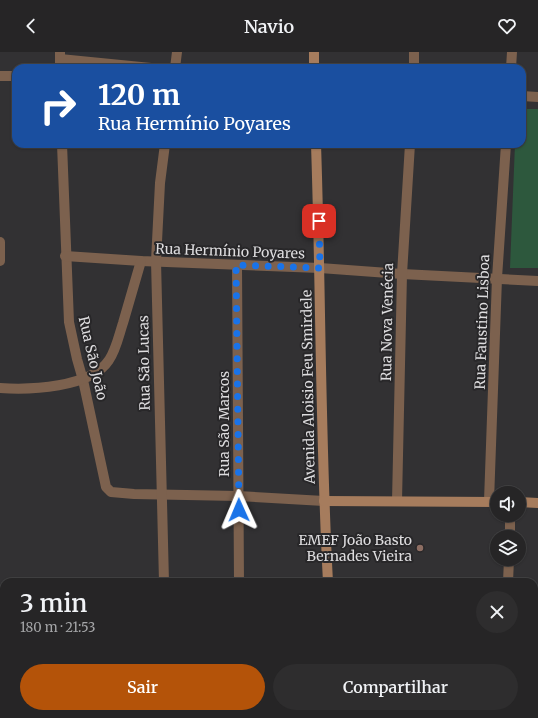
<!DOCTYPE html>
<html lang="pt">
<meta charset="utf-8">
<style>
:root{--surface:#262526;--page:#2e2d2e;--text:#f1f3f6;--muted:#a4a5a7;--line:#424243;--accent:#b45309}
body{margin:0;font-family:Merriweather,serif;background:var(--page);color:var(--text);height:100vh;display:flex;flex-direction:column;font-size:15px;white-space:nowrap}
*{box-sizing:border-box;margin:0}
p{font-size:13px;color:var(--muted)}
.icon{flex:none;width:22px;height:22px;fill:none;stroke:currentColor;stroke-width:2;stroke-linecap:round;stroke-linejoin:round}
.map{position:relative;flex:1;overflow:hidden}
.side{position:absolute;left:0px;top:526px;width:538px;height:140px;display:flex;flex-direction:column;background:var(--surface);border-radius:12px 12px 0 0;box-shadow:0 1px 3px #0004,0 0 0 1px var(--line)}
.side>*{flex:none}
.hud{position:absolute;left:12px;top:12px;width:514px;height:84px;border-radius:12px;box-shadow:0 1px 3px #0004,0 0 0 1px var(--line);background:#1a4fa0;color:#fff;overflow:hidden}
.tools{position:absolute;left:490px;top:434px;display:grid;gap:8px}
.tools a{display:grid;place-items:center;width:36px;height:36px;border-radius:50%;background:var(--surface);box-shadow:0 1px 3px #0004,0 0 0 1px var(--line);font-size:20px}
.pin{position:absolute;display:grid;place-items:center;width:34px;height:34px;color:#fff;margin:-17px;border-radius:8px;box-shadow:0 2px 6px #0006}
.me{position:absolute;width:44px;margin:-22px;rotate:359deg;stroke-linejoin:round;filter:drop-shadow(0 0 3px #0008)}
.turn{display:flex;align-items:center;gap:14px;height:84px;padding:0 20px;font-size:18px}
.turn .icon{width:52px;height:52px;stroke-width:2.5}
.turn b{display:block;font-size:28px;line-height:34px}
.round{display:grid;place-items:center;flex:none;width:42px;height:42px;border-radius:21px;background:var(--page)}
.overview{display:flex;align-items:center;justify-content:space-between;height:68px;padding:0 20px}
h1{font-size:24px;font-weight:600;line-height:30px}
.action{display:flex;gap:8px;margin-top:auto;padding:8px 20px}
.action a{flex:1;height:46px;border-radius:24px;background:var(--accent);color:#fff;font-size:16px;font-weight:600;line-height:46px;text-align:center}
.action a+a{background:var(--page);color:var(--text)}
header{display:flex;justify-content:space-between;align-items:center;height:52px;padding:0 20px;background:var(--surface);font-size:18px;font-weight:600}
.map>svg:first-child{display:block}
.green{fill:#2d583d}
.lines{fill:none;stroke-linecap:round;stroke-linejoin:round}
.street{stroke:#7c614e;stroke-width:10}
.secondary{stroke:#a67c5d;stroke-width:10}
.route{stroke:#1a73e8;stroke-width:7;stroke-dasharray:0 12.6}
.education-dot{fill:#8d6e63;stroke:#282729;stroke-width:1.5}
.labels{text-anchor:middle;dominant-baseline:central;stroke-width:4;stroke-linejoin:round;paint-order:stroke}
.street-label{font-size:14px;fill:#dddcde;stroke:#282729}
.poi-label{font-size:14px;fill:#dddcde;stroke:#282729;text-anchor:end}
</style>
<header><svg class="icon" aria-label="back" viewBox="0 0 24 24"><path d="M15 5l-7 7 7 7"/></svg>Navio<svg class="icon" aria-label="heart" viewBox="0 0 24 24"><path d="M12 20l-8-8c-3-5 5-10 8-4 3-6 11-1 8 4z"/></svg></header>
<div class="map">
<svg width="538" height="666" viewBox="0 0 538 666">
<rect width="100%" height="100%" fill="#323133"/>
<path class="green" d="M522,57H538V216H510L515,92H522Z"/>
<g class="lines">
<g class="street">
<path d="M60,0V16"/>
<path d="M60,7L151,16"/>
<path d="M175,16L177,0"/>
<path d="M414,16V0"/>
<path d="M511,16L512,0"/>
<path d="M0,24H16"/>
<path d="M522,44L538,45"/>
<path d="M62,92L69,270L77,307L83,328L106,435L111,440L134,442L238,444L324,449"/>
<path d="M0,190V209"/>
<path d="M65,204L141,209L320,216L402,222L538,229"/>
<path d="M237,213L239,530"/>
<path d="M0,336C29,338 91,336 109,308C116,298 119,283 123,271C129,251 135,230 141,209"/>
<path d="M397,449L402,222L410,92"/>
<path d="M489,449L497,226L506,92"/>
<path d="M510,485V463"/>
<path d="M164,530L156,209L160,131L165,92"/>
<path d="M508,530L509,507"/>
<path d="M534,654H538"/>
<path d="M168,662L169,666"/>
<path d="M272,666L273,662"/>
<path d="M476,666V662"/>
</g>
<g class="secondary">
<path d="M314,0V16"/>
<path d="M316,92C321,238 320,384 328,530"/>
<path d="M324,449L497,450"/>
<path d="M519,450L538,451"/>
<path d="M334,662L335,666"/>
</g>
</g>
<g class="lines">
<path class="route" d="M239,458L236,213L320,216L319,169"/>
</g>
<circle class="education-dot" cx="420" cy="496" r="4"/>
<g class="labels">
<g class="street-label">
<text transform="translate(230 199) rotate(2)">Rua Hermínio Poyares</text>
<text transform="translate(387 270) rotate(-89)">Rua Nova Venécia</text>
<text transform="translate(482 270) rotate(-88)">Rua Faustino Lisboa</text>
<text transform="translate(93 306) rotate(77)">Rua São João</text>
<text transform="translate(144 311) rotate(-91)">Rua São Lucas</text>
<text transform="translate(308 335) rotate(-91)">Avenida Aloisio Feu Smirdele</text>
<text transform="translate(224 372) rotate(-90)">Rua São Marcos</text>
</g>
<g class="poi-label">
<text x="412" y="488">EMEF João Basto<tspan x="412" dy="16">Bernades Vieira</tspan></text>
</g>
</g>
</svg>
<div class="tools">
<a><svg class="icon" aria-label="sound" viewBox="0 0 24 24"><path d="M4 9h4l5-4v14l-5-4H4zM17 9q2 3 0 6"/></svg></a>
<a><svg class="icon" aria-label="layers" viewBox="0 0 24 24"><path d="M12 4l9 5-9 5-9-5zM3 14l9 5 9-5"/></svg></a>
</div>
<div class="pin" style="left:319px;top:169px;background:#d93025"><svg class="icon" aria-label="arrive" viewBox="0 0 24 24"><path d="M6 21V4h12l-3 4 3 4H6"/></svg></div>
<svg class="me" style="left:239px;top:458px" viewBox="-20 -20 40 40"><path d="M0-17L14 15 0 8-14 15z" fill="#1a73e8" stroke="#fff" stroke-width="4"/></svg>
<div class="hud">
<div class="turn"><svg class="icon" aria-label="right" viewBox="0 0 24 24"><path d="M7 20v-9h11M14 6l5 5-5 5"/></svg><div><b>120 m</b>Rua Hermínio Poyares</div></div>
</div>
<section class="side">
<div class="overview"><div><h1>3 min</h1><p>180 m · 21:53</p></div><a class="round"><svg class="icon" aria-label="close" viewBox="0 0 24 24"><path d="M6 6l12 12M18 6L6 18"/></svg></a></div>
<div class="action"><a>Sair</a><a>Compartilhar</a></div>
</section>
</div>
